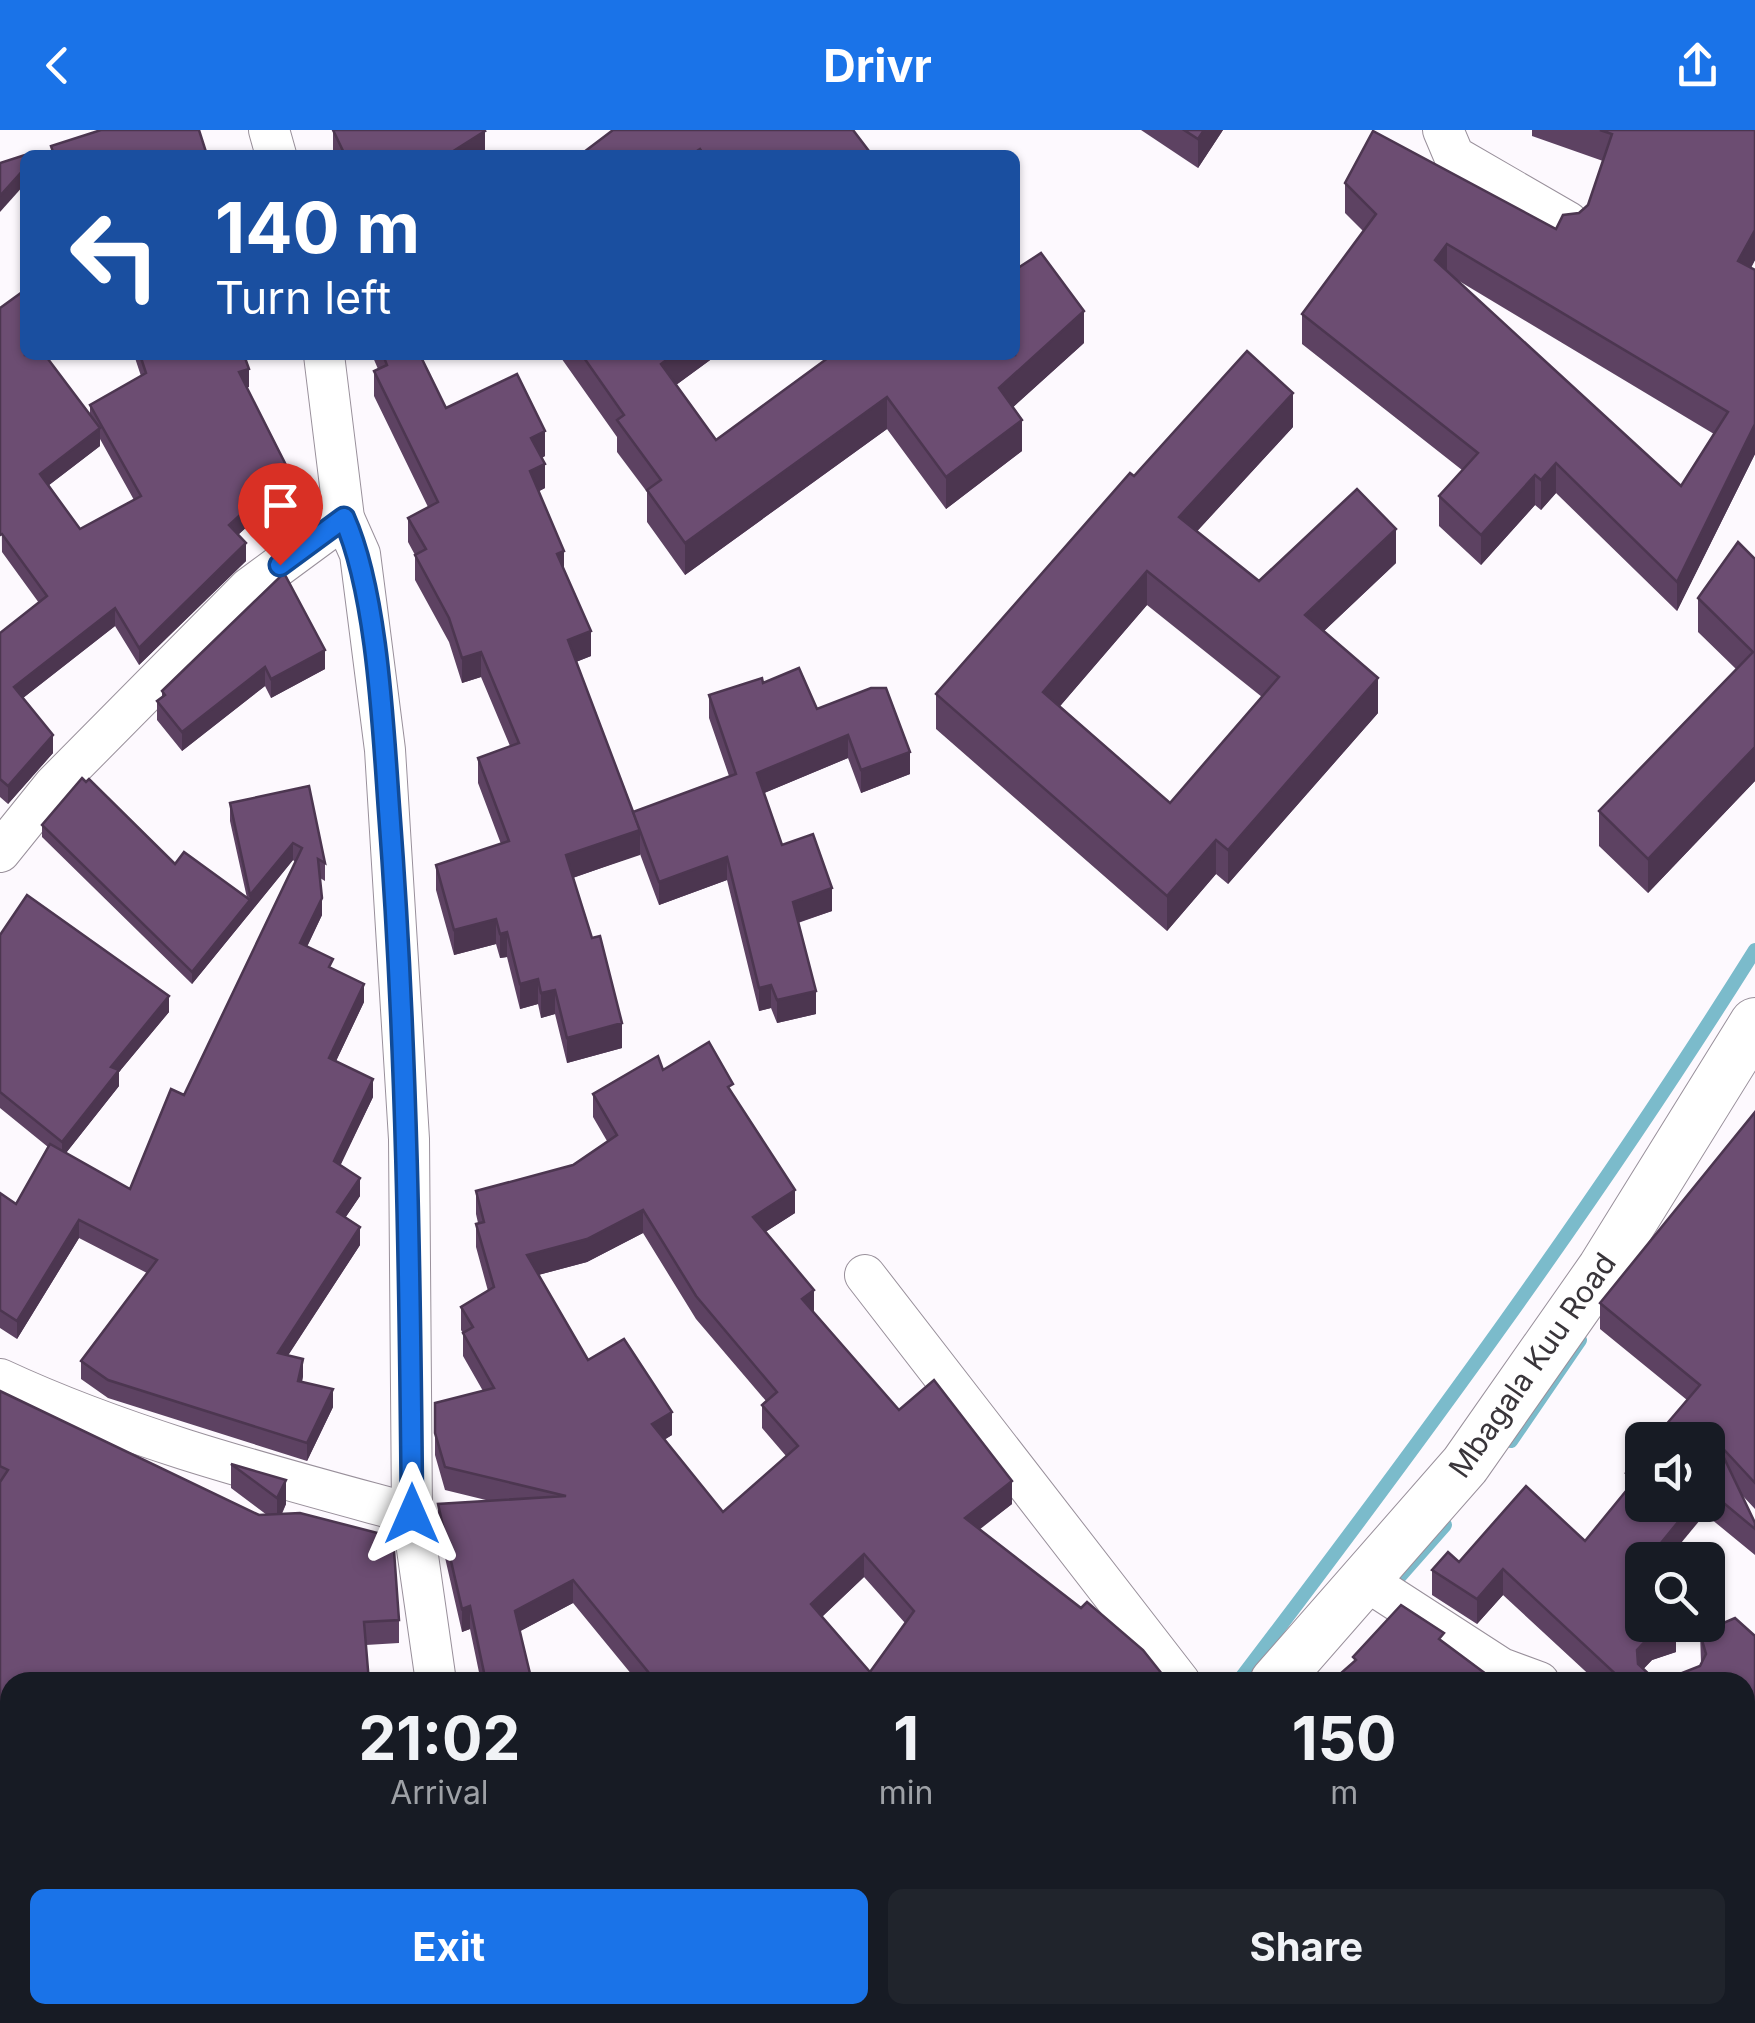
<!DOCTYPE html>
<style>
:root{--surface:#171b24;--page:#20242c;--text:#f1f3f6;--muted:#9ea1a6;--accent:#1a73e8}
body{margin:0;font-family:Inter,sans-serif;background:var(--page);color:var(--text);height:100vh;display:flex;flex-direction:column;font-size:38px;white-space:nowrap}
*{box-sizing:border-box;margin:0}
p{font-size:32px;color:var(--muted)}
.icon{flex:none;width:55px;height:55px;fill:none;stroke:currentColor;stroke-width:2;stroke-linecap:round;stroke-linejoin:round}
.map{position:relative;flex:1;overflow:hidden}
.sheet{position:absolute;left:0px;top:1542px;width:1755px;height:352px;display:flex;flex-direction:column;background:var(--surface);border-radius:30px 30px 0 0;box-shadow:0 2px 8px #0004}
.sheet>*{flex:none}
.guide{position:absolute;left:20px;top:20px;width:1000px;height:210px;border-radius:15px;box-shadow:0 2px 8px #0004;background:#1a4fa0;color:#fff;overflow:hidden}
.buttons{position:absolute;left:1625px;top:1292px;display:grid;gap:20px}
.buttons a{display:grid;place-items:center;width:100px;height:100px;border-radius:15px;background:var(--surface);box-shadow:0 2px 8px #0004;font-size:50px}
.pin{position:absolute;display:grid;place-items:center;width:85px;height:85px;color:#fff;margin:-102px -42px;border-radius:50% 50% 50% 0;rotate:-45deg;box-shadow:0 0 10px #0007}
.pin .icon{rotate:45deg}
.me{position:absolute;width:110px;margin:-55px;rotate:0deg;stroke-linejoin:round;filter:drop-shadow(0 0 8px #0008)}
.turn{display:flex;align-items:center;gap:35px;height:210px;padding:0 30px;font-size:45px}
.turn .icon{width:130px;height:130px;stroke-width:2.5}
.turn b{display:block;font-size:70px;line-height:85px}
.eta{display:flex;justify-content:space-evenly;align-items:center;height:170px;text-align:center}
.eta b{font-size:60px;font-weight:700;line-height:70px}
.button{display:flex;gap:20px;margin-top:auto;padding:20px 30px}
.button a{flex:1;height:115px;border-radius:15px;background:var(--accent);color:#fff;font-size:40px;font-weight:700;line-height:115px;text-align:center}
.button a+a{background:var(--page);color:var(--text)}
header{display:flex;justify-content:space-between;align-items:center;height:130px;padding:0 30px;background:var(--accent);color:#fff;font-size:45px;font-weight:700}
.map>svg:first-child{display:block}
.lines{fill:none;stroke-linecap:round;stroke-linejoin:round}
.stream{stroke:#7bbbcb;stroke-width:14}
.minor-casing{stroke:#99909b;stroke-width:42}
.tertiary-casing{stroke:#99909b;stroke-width:52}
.minor{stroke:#fff;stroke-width:40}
.tertiary{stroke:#fff;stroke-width:50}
.wall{fill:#5d4262;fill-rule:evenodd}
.shaded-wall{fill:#4c3650}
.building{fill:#6c4d72;stroke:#4c3650;stroke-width:2.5;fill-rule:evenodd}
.route-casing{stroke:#114b97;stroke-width:25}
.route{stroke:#1a73e8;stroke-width:18}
.labels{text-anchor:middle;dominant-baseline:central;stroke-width:10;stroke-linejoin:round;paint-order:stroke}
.street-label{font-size:30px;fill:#39353a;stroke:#fff}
</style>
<header><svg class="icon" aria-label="back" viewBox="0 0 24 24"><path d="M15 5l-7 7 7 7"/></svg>Drivr<svg class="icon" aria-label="share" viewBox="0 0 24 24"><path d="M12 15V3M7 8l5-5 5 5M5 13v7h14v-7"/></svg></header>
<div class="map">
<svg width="1755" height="1893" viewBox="0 0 1755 1893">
<rect width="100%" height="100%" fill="#fdf9fe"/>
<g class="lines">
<g class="stream">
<path d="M1511,1311L1580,1210"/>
<path d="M1400,1446L1445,1395"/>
<path d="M1238,1552C1419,1314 1596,1074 1755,820"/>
</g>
<g class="minor-casing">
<g id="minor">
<path d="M269,0L276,25"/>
<path d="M1443,0L1454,26L1568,92"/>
<path d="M324,225L344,388L360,424L385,620L409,1009L412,1384L436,1552"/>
<path d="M0,722L54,655L249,458L344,388"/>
<path d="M865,1145L1180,1552"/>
<path d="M0,1249C131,1310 273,1346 412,1384"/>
<path d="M1365,1450L1501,1538L1539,1552"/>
<path d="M579,1885L586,1893"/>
</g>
</g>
<g class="tertiary-casing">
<g id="tertiary">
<path d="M1275,1552L1465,1335L1603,1138L1755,893"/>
<path d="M965,1893L973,1885"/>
</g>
</g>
<use href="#minor" class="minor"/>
<use href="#tertiary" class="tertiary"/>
</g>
<g class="wall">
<path d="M333,0L485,25H333Z"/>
<path d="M1141,0H1223L1198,38Z"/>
<path d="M1532,0H1755V130L1751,138L1755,324L1677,481L1556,363L1541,380L1535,375L1481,435L1439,396V366L1462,340L1302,214V184L1363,101L1345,83V53L1556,99L1588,75L1603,31L1532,6ZM1454,148L1714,304L1681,356Z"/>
<path d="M0,178L25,225H56L49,230L90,285V275L141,246L134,225H244L249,257H247L293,367L262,383L238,405L246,431L139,535L115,496L23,568L53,623L8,674L0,667V503L39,473L2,422ZM100,309L134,370L80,399L49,355L100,316Z"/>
<path d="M1084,213L1013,277L1022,321L946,379L887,299L685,445L647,392V362L617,322V307L559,225H717L676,255L716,310Z"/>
<path d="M372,225H420L446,278L545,326L542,328L545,358L539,361L591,526L576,532L633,682L729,646L709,588V565L763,553L817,579L910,644L861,663L848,628L764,663L782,715L832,781L798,793L816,884L777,893L771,878L759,881L727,750L659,775L640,724L573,748L622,918L567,933L555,884L541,888L538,874L520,879L507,827L500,828L496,814L454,825L436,760V735L501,714L478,653V628L510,616L481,547L462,553L449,512L415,450V425L408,412V388L428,377L374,266V241L378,239Z"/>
<path d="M1293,297L1197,401L1259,451L1396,433L1324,501L1378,583L1228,754L1216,744L1167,801L936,599V564L1134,346ZM1147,475L1262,567L1170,673L1060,576Z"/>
<path d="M1755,429V651L1648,763L1599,716V681L1736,539L1698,502V468Z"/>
<path d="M284,443L325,539L271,568L265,556L182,621L157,590V571L162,567V561Z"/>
<path d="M230,673L325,733V751L320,748L322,785L307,817L333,839L364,872L336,931L373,967L340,1035L360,1066L345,1088L360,1115L288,1225L303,1246L302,1252L333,1277L307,1331L108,1268L81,1249V1231L147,1143L79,1108L17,1209L0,1198V1063L16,1074L48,1017L0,978V805L169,882L119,942V956L66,1023L130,1059L184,965L295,732L293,730L192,854L42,707V695L175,734L247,768L230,691Z"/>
<path d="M663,940L733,966L795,1083L765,1102L814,1182L899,1280L1012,1374L979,1399L1162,1544L637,1551L573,1473L520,1501L532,1552H481L470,1499L462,1502L438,1397V1374L490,1371L445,1360L435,1325V1273L483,1261L463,1226V1203L461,1200V1177L488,1161L476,1117V1094L478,1093L476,1084V1061L573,1035L607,1011L593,987V964ZM643,1103L696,1189L766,1271L762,1275V1298L786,1326L723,1382L664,1310L672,1305L588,1230L538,1145L587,1132ZM864,1447L905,1493L870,1542L822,1487Z"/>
<path d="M1755,982V1379L1741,1364L1755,1399V1425L1705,1384L1642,1430V1460L1640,1463L1676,1522L1652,1530L1643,1539L1654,1549H1667L1700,1536L1701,1533L1700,1503L1755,1506V1863L1747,1856L1745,1552H1597L1503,1465L1477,1494L1432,1465V1440L1459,1432L1585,1411L1626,1361V1343L1642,1323V1375H1708V1310L1687,1270L1600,1199V1173Z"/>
<path d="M0,1261L259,1385H267L231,1358V1334L286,1374L282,1384L399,1490V1513L366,1515L10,1552L0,1748Z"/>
<path d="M0,1791L10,1798V1885L192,1893H0Z"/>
<path d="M630,1885H910L903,1893H639Z"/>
<path d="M1622,1885H1680L1673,1893H1632Z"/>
<path d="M1696,1885H1724L1718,1893H1706Z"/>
</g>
<g class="shaded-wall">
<path d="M1204,0H1223L1198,38V9Z"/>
<path d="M485,1V25H447Z"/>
<path d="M25,38V54L0,82V66Z"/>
<path d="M1755,100V130L1738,161V131Z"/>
<path d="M1447,114V144L1435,130Z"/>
<path d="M1084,181V213L999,290V258Z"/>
<path d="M673,225H717L661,266V234Z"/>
<path d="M249,239V257L239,260V242Z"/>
<path d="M1293,263V297L1179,421V387Z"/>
<path d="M887,267V299L685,445V413Z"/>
<path d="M1022,290V321L946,379V347Z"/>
<path d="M1755,294V324L1677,481V452Z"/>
<path d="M100,298V316L40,362V344Z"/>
<path d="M545,301V326L531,333V308Z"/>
<path d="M1556,333V363L1541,380V350Z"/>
<path d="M545,334V358L530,366V341Z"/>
<path d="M1535,345V375L1481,435V405Z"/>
<path d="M293,349V367L262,383L229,413V395L262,365Z"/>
<path d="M1396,399V433L1305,519V485Z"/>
<path d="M246,413V431L139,535V518Z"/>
<path d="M564,421V446L557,424Z"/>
<path d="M1147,441V475L1043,596V562Z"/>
<path d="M115,478V496L14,575V557Z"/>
<path d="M591,501V526L568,535V510Z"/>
<path d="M325,520V539L271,568V549Z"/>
<path d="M481,522V547L462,553V528Z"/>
<path d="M265,537V556L182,621V602Z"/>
<path d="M1378,548V583L1228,754V720Z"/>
<path d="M53,605V623L8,674V656Z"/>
<path d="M848,605V628L757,666V643Z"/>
<path d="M1755,617V651L1648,763V729Z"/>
<path d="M910,622V644L861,663V640Z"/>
<path d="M640,700V725L566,750V725Z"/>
<path d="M1216,710V744L1167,801V766Z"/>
<path d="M293,713V730L192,854V842L250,770V765Z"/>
<path d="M727,727V750L659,775V752Z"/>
<path d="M832,758V781L793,794V772Z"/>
<path d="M322,768V785L300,831V813Z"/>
<path d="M496,789V814L454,825V800Z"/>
<path d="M507,802V827L500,828V804Z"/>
<path d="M538,849V874L520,879V854Z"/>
<path d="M364,854V872L329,946V928Z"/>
<path d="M771,855V878L759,881V858Z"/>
<path d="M555,860V884L541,888V863Z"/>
<path d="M816,861V884L777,893V870Z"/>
<path d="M169,866V882L119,942V956L62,1028V1012L111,937Z"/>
<path d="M622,893V918L567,933V908Z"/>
<path d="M373,949V967L334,1049V1031Z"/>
<path d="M360,1048V1066L337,1100V1082Z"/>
<path d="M795,1060V1083L753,1110V1087Z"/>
<path d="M643,1080V1103L587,1132L527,1148V1125Z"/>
<path d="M79,1090V1108L17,1209V1191Z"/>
<path d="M360,1097V1115L278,1241V1223Z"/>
<path d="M814,1160V1182L802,1169Z"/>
<path d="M303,1229V1246L298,1269V1251Z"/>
<path d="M333,1259V1277L307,1331V1313Z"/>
<path d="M672,1282V1305L652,1317V1294Z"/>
<path d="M286,1350V1374L277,1392V1368Z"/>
<path d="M1012,1351V1374L965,1411V1388Z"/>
<path d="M1692,1375H1705V1384L1667,1430H1647Z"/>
<path d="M864,1424V1447L811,1497V1474Z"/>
<path d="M1642,1435V1460L1628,1478V1452Z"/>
<path d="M1503,1439V1465L1477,1494V1469Z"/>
<path d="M573,1450V1473L515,1504V1481Z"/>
<path d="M470,1476V1499L462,1502V1479Z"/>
<path d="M1676,1497V1522L1652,1530L1637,1546V1520L1652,1504Z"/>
<path d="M10,1708V1731L0,1748V1725Z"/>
<path d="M1747,1831V1856L1745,1859V1833Z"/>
<path d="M895,1885H910L903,1893H892Z"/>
<path d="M1319,1885H1323V1893H1313Z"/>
<path d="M1659,1885H1680L1673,1893H1657V1888Z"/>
<path d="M1713,1885H1724L1718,1893H1713Z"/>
</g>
<g class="building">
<path d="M101,0H199L207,25H54L51,16Z"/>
<path d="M333,0H484L485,1L447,25H345Z"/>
<path d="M613,0H853L872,25H704L700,19L691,25H580Z"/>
<path d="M1184,0H1204L1198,9Z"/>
<path d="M1600,0H1755V100L1738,131L1755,140V294L1677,452L1556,333L1541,350L1535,345L1481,405L1439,366L1478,323L1302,184L1376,84L1345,53L1373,1L1556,99L1563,85L1579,83L1588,75L1612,4ZM1447,114L1728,282L1681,356L1435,130Z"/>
<path d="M25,25V38L0,66V33Z"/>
<path d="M1041,123L1084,181L999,258L1022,290L946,347L887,267L685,413L647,360L661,350L617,290L624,285L582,225H673L661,234L716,310L832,225H1015V140Z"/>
<path d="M25,160V225H45L100,298L40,344L80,399L141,366L90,275L146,243L140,225H244L249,239L239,242L293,349L262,365L229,395L246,413L139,518L115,478L14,557L53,605L8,656L0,649V503L47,466L2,404L0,405V178Z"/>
<path d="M1247,221L1293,263L1179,387L1259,451L1357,359L1396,399L1305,485L1378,548L1228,720L1216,710L1167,766L936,564L1130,343L1134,346ZM1147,441L1279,547L1170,673L1043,562Z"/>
<path d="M383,225H420L446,278L517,244L545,301L531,308L545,334L530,341L564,421L557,424L591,501L568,510L640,700L566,725L592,808L600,806L622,893L567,908L555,860L541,863L538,849L520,854L507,802L500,804L496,789L454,800L436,735L509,711L478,628L519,613L481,522L462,528L449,488L415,425L426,419L408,388L438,372L374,241L387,235Z"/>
<path d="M1738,412L1755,429V617L1648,729L1599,681L1753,522L1698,468Z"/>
<path d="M284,443L325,520L271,549L265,537L182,602L157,571L165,565L162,561Z"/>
<path d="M799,538L817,579L871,558H886L910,622L861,640L848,605L757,643L782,715L813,704L832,758L793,772L816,861L777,870L771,855L759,858L727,727L659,752L633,682L736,644L709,565L762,548L763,553Z"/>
<path d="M82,648L86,652L89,649L175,734L184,722L250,770L192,842L42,695Z"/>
<path d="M309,656L325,733L318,729L322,768L300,813L333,829L329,837L364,854L329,928L373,949L334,1031L360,1048L337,1082L360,1097L278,1223L303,1229L298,1251L333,1259L307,1313L108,1250L81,1231L157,1130L79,1090L17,1191L0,1180V1063L16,1074L50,1014L130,1059L171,959L184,965L302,718L293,713L250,765L230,673Z"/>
<path d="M27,765L169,866L111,937L119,940L62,1012L0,962V805Z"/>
<path d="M709,912L733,954L728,957L795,1060L753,1087L814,1160L802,1169L899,1280L934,1250L1012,1351L965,1388L1081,1478L1087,1472L1143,1520L1162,1544L1180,1552H634L649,1543L573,1450L515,1481L532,1552H486L470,1476L462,1479L438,1374L566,1366L445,1337L435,1303V1273L494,1258L463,1203L473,1197L461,1177L494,1157L476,1094L484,1092L476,1061L573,1035L617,1005L593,964L658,926L663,940ZM643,1080L696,1166L777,1262L762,1275L798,1316L723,1382L652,1294L672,1282L624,1209L588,1230L527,1125L587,1109ZM864,1424L914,1481L870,1542L811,1474Z"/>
<path d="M1755,982V1353L1716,1311L1755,1393V1399L1708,1360V1310H1653L1700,1255L1600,1173Z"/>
<path d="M0,1261L259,1385L300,1383L393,1407L399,1490L364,1492L369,1552H10V1708L0,1725V1352L8,1340L0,1336Z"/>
<path d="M1642,1323V1375H1692L1647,1430H1642V1435L1628,1452L1642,1465V1495H1674L1676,1497L1652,1504L1637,1520L1638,1534L1654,1549H1667L1700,1536L1706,1524L1700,1503L1735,1488L1755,1506V1838L1747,1831L1745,1833V1552H1624L1503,1439L1477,1469L1432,1440L1448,1422L1459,1432L1526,1356L1585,1411L1635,1350L1626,1343Z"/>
<path d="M231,1334L286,1350L277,1368Z"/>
<path d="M1401,1475L1444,1503L1439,1509L1490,1547L1486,1552H1331L1356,1530L1353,1527Z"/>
<path d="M0,1791L10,1798V1885H186L192,1889L189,1893H14L0,1885V1856L7,1843L0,1839Z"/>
<path d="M218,1885H569L577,1892L595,1893H212Z"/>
<path d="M655,1885H898L892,1893H664Z"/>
<path d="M1044,1885H1319L1313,1891L1315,1893H1035Z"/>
</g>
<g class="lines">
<g class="route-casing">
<path id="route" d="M280,435L344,388C377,462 383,595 389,679C407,914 410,1148 412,1384"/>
</g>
<use href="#route" class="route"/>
</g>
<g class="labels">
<g class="street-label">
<text transform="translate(1532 1235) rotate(-55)">Mbagala Kuu Road</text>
</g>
</g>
</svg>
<div class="buttons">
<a><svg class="icon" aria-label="sound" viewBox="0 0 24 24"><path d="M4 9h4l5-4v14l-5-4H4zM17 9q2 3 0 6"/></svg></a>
<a><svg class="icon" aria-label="search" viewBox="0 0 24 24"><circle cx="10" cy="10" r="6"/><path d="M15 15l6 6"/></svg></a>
</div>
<div class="pin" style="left:280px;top:435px;background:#d93025"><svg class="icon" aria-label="arrive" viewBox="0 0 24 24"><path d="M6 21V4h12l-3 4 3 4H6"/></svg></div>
<svg class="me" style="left:412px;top:1384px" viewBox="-20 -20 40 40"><path d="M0-17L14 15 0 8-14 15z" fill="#1a73e8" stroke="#fff" stroke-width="4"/></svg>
<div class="guide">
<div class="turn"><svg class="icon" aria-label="left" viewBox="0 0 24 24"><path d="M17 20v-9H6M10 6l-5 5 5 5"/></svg><div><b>140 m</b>Turn left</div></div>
</div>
<section class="sheet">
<div class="eta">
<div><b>21:02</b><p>Arrival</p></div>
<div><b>1</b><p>min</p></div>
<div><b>150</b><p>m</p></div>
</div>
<div class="button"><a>Exit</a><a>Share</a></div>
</section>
</div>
